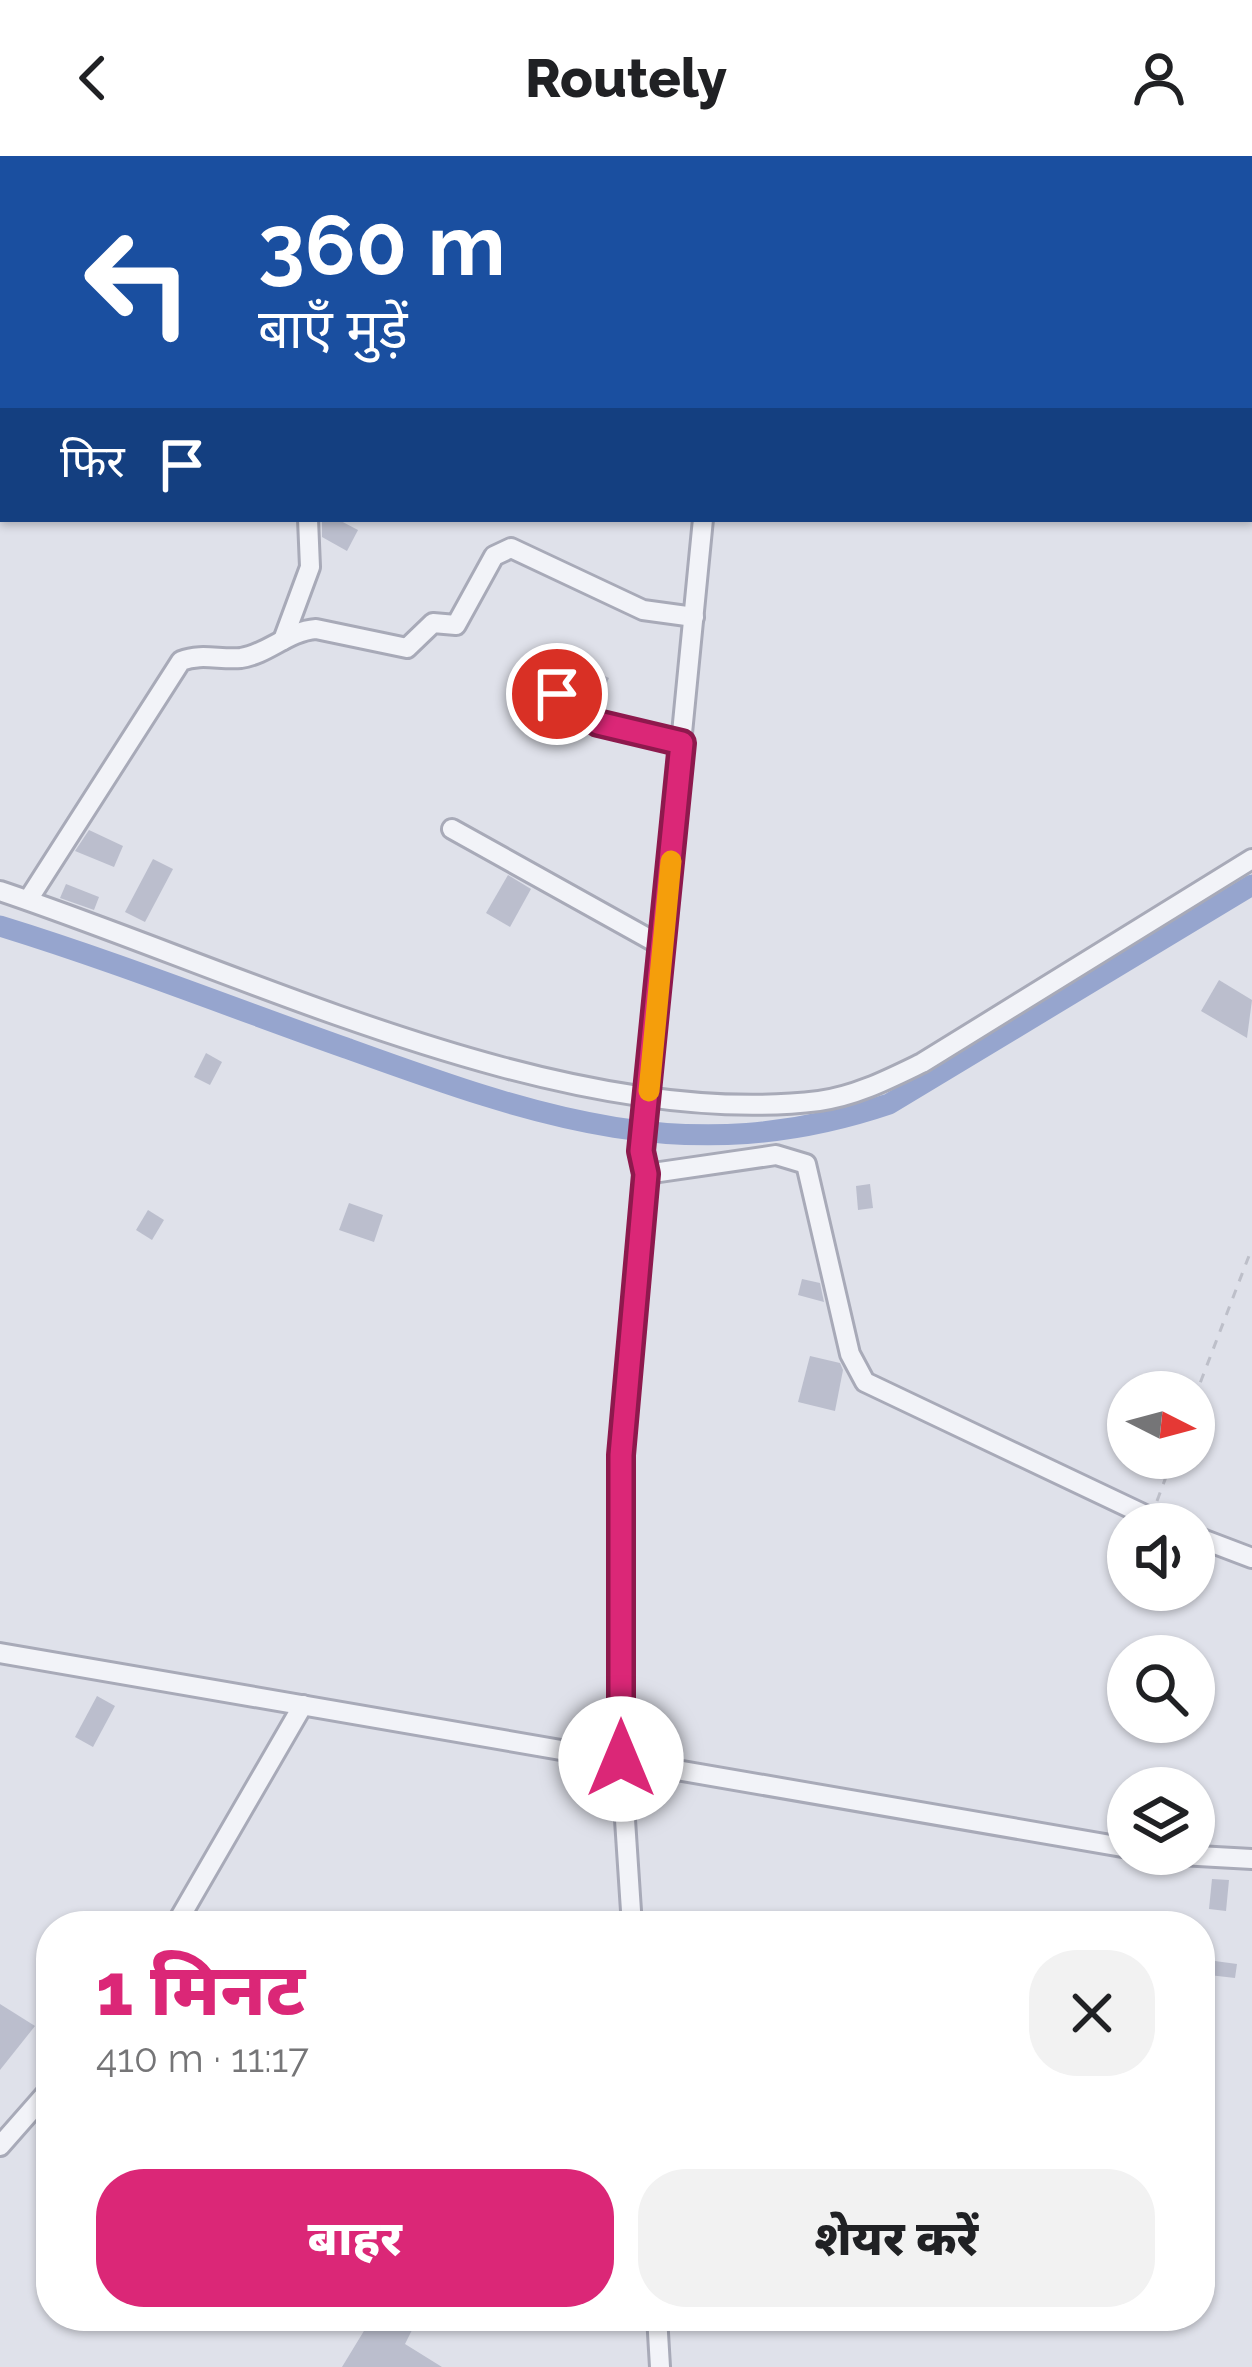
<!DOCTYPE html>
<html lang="hi">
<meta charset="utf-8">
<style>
:root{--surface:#fff;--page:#f2f2f2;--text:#202124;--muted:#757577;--accent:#db2777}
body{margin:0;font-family:Raleway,"Noto Sans Devanagari",sans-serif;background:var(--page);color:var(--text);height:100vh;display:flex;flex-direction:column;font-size:45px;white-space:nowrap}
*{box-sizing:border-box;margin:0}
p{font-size:39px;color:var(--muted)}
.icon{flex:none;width:66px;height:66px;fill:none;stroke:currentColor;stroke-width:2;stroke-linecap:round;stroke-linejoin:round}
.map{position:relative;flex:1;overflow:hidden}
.drawer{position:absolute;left:36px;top:1755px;width:1179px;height:420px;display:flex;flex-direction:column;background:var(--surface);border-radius:48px;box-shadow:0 3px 9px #0004}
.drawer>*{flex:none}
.top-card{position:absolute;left:0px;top:0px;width:1254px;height:366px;box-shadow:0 3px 9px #0004;background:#1a4fa0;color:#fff;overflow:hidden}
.needle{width:78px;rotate:96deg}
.buttons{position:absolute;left:1107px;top:1215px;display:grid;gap:24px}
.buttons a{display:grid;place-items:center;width:108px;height:108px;border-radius:50%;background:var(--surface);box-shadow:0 3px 9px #0004;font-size:60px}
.pin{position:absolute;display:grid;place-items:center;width:102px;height:102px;color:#fff;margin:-51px;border:6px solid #fff;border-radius:50%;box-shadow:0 3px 12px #0007}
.me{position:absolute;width:132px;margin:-66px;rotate:0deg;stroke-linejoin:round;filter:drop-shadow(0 0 9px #0008)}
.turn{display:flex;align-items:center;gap:42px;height:252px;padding:0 60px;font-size:54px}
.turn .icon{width:156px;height:156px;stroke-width:2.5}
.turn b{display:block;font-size:84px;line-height:102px}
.then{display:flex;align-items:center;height:114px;padding:0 60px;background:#0003;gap:24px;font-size:45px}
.round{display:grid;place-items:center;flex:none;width:126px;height:126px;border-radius:48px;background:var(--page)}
.headline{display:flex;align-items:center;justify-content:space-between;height:204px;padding:0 60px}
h1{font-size:72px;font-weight:800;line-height:90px;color:var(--accent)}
.cta{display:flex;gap:24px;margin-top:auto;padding:24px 60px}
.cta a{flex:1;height:138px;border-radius:48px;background:var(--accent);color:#fff;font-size:48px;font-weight:800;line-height:138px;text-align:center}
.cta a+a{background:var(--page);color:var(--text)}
header{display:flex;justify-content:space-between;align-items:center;height:156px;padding:0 60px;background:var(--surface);font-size:54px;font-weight:800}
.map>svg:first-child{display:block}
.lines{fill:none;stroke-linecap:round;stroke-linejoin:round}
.canal{stroke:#96a5ce;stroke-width:21}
.building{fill:#bbbecd}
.minor-casing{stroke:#a8aab8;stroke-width:24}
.path{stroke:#bdbfc9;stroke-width:3;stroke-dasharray:9 9;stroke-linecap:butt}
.minor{stroke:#f2f3f8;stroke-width:18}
.route-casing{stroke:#8e194d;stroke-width:30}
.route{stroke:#db2777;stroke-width:21}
.slow{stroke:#f59e0b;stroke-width:21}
</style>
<header><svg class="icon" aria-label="back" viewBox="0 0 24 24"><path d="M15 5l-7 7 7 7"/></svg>Routely<svg class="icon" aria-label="person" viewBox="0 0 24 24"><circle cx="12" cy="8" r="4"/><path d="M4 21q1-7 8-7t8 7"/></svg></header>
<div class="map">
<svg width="1252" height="2211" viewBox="0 0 1252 2211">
<rect width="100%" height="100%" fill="#dfe1ea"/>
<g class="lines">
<path class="canal" d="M0,770C117,806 230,851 346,892C535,960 688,1016 889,948L1252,729"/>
</g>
<g class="building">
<path d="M322,363H337L358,374L347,395L322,381Z"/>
<path d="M587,512L609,522L599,545L577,534Z"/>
<path d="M89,674L123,690L114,711L75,695Z"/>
<path d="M153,703L173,713L145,766L125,756Z"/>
<path d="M508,719L531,733L510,771L486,757Z"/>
<path d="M66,728L99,741L94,754L60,742Z"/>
<path d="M1219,824L1252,844L1247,882L1201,855Z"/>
<path d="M206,897L222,906L210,929L194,921Z"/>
<path d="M870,1028L873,1052L858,1054L856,1030Z"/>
<path d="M349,1047L383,1059L374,1086L339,1074Z"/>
<path d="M148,1054L164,1064L152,1084L136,1074Z"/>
<path d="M802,1123L820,1127L824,1146L798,1139Z"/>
<path d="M810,1200L840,1207L843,1214L835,1255L798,1246Z"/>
<path d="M97,1540L115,1550L93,1591L75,1581Z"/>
<path d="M1212,1723L1229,1724L1226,1755L1209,1753Z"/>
<path d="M1200,1803L1237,1808L1235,1822L1200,1818Z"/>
<path d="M0,1848L35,1870L0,1914Z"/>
<path d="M373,2160H419L405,2188L442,2211H342Z"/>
</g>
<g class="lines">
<g class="minor-casing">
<g id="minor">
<path d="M197,3L198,0"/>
<path d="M759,3L760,0"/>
<path d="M936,3L938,0"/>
<path d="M1194,3V0"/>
<path d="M1251,192H1252"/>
<path d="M1251,227L1252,226"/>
<path d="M283,484L310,411L308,363"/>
<path d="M537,521L598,567L682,587"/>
<path d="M452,673L662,790"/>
<path d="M0,735C242,816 563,976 819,945C856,940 889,923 922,907L1252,703"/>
<path d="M28,744L181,505C201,497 220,504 241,502C268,498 288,475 316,473L407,492L433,467L456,469L494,400L511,392L643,454L694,461"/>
<path d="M646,1018L776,999L806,1008L850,1198L865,1226L1164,1368"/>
<path d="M1194,1380L1252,1402"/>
<path d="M0,1497L1128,1692"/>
<path d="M1162,1698L1252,1703"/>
<path d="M175,1770L303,1549"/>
<path d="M632,1770L621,1603V1299L646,1018L641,995L703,363"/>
<path d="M0,1990L51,1932"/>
<path d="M657,2160L660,2211"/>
</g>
</g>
<g class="path">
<path d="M1194,1243L1252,1092"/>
<path d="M1157,1345L1173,1302"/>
</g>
<use href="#minor" class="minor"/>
</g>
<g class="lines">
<g class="route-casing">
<path id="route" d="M557,538L598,567L682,587L641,995L646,1018L621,1299V1603"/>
</g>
<use href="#route" class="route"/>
<path class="slow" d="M649,935L671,705"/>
</g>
</svg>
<div class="buttons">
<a><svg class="needle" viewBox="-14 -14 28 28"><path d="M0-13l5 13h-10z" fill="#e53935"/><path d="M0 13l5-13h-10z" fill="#757577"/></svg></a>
<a><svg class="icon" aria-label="sound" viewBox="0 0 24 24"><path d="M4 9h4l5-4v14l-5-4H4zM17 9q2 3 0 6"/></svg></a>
<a><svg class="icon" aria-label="search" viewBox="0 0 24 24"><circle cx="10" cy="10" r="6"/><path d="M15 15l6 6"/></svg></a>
<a><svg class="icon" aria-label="layers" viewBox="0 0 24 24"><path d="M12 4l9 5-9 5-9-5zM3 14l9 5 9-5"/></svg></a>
</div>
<div class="pin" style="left:557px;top:538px;background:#d93025"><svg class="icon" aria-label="arrive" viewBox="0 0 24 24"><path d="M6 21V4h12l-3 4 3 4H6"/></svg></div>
<svg class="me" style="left:621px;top:1603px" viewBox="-20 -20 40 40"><circle r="19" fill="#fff"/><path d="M0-13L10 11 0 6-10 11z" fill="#db2777"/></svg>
<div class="top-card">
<div class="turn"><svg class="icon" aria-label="left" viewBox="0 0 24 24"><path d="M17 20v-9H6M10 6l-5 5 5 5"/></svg><div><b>360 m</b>बाएँ मुड़ें</div></div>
<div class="then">फिर<svg class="icon" aria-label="arrive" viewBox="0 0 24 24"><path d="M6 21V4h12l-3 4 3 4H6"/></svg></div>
</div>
<section class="drawer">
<div class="headline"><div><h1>1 मिनट</h1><p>410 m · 11:17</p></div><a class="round"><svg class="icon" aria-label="close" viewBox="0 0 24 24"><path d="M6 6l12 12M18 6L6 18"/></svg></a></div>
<div class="cta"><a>बाहर</a><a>शेयर करें</a></div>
</section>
</div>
